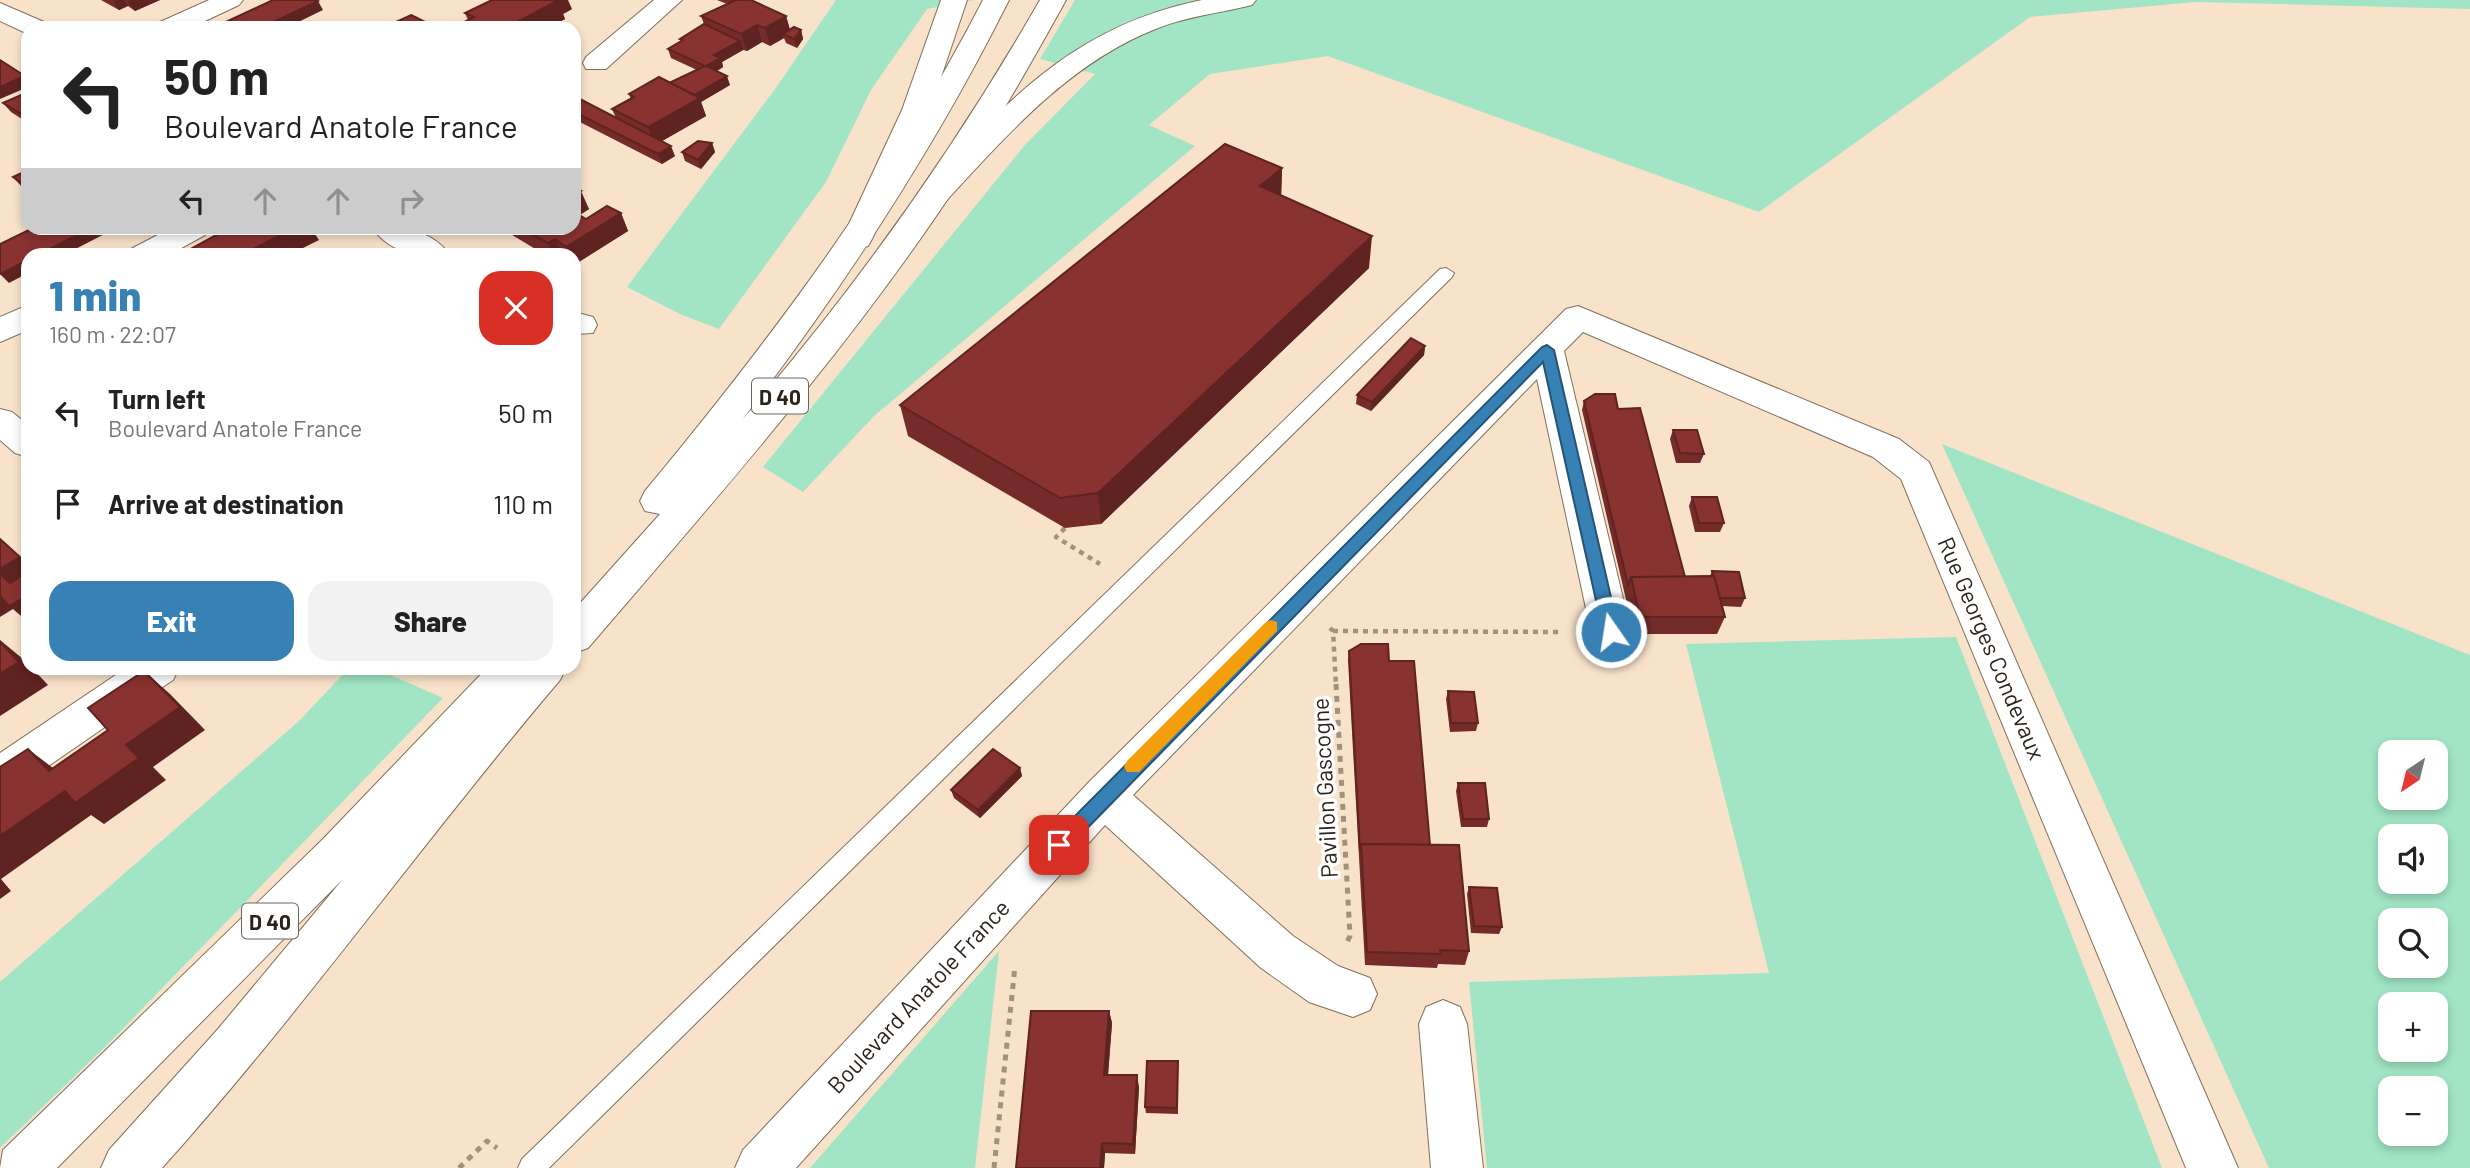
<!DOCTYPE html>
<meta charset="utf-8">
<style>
:root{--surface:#fff;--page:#f2f2f2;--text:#222;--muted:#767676;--accent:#3781b5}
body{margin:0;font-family:Barlow,sans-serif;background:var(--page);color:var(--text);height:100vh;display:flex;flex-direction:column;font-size:26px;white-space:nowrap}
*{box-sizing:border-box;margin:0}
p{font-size:23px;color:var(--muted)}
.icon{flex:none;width:38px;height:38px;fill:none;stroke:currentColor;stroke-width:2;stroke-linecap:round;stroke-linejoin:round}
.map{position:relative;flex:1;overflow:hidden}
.sheet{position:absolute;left:21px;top:248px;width:560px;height:427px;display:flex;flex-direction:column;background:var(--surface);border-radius:21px;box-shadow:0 4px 10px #0003}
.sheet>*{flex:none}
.guide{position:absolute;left:21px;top:21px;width:560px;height:214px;border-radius:21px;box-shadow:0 4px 10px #0003;background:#fff;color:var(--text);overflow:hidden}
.needle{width:46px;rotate:215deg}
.fabs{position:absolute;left:2378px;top:740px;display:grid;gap:14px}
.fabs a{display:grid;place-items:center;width:70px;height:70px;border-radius:14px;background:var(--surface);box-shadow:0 4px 10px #0003;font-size:35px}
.pin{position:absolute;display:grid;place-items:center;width:60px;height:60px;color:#fff;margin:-30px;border-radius:14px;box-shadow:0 4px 10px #0006}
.me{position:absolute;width:77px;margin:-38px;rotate:347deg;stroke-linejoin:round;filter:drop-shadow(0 0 5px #0008)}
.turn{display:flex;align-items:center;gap:24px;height:147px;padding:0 28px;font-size:32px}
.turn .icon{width:91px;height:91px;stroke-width:2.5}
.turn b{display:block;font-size:49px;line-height:60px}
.lanes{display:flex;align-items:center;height:66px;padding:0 28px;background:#0003;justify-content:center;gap:35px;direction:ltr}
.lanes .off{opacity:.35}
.round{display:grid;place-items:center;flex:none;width:74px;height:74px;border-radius:21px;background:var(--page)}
.head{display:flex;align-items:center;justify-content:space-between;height:119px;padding:0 28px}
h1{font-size:42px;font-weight:800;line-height:52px;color:var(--accent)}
.action{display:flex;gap:14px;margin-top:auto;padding:14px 28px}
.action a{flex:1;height:80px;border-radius:21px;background:var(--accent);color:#fff;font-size:28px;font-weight:800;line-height:80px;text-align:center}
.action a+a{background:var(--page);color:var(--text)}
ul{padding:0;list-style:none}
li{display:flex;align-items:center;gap:21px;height:91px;padding:0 28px}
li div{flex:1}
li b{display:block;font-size:26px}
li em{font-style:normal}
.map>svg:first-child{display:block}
.green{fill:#a1e5c4;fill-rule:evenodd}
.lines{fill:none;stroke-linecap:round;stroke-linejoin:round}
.lane-casing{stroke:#826f59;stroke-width:2}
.street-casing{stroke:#826f59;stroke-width:2}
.primary-casing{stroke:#826f59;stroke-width:2}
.highway-casing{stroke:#826f59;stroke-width:2}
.path-far1{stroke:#a1917f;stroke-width:4.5;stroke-dasharray:5 5;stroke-linecap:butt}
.path{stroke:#a1917f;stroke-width:5;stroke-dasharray:6 6;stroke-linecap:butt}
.lane{fill:#fff;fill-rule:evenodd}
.street{fill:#fff;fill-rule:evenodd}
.primary{fill:#fff;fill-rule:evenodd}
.highway{fill:#fff;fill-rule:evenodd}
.wall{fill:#752b2a}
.shaded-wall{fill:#5f2322}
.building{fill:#883231;stroke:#5f2322;stroke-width:2}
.route{fill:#3781b5;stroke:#245476;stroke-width:2}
.slow{fill:#f59e0b}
.labels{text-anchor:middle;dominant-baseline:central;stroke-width:7;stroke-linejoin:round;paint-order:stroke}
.shield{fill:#fff;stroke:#6b655f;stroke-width:2}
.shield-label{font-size:21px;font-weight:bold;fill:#2b231a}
.street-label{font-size:23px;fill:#2b231a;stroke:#fff}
</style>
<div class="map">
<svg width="2470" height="1168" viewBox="0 0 2470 1168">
<rect width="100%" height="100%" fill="#f8e2ca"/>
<g class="green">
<path d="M836,0H974L927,9L871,90L826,182L719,329L680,314L627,287L778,85Z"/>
<path d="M1075,0H2470V9L2196,2L2030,17L1759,212L1328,56L1210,74L1149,125L1195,146L874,416L803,492L763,467L1025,145L1095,74L1040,59Z"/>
<path d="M1942,444L2470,655V1168H2269ZM2436,752V798H2390V752ZM2436,836V882H2390V836ZM2436,920V966H2390V920ZM2436,1004V1050H2390V1004ZM2436,1088V1134H2390V1088Z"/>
<path d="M1956,637L2162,1168H1487L1469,982L1769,973L1686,644Z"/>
<path d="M348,669H377L443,698L109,1043L0,1148V982L299,721Z"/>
<path d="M999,951L975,1168H810Z"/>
</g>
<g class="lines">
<g class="lane-casing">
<path id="lane" d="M1446,268L1454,273L1452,277L549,1168H518L522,1159L1440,269Z"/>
</g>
<g class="street-casing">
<g id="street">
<path d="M209,0H243L239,5L190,28H156L160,22Z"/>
<path d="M654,0H682L606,69H586L583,63L586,57Z"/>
<path d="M0,3L44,22L48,28H28V34L0,21Z"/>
<path d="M171,228H209L205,235L167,256H127L131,249Z"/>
<path d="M373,228C399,226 434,230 450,256C422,256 390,255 373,228Z"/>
<path d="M28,305V330L0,342V317Z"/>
<path d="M1578,306L1899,439L1929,462L2238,1168H2186L1901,479L1873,457L1583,332L1564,351L1631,632L1625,643L1611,648L1597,643L1591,632L1537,379L1133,795L1293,936L1338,966L1370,978L1377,994L1370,1010L1353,1017L1309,1002L1261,968L1105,825L796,1168H735L743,1150L1089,782L1566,309Z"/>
<path d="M574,312L593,317L597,325L593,333L574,334Z"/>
<path d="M0,409L12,412L28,425V457L15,453L0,440Z"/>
<path d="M126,668H179L173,680L15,789L0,795V753Z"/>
<path d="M1443,1000L1460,1007L1467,1024L1483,1168H1431L1419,1024L1426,1007Z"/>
</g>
</g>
<g class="primary-casing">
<g id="primary">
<path d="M983,0H1009C934,150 844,287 742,420C855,289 954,150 1040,0H1066C1034,58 1002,114 967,170C856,341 720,494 588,648L574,653V610L660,514L645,511L640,501L645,491C775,334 889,182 983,0Z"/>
<path d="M487,668H566L560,680C424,840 302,1012 162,1168H101L109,1150L218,1029L343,879L57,1168H0L3,1150L323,839Z"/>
</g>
</g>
<g class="highway-casing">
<g id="highway">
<path d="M941,0H967L930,110L872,239L868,246L857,249L846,246L842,239L902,110Z"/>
<path d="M1202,0H1256L1252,5C1221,13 1188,16 1158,28C1070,62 1008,134 945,202L934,205L923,202L919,196L923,190C1010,99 1074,26 1202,0Z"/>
</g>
</g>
<g class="path-far1">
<path d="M1065,528L1056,537L1100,564"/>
<path d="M1330,628L1333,631L1336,686"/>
<path d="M1333,631L1563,632"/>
</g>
<g class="path">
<path d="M1336,684L1350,936L1347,942"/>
<path d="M459,1168L487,1141L497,1148"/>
<path d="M994,1168L1015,966"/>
</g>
<use href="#lane" class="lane"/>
<use href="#street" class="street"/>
<use href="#primary" class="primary"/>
<use href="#highway" class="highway"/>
</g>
<g class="wall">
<path d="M101,0H160L135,11L128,6L119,10Z"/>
<path d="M717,0H751L786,16L790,30H801L803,39L797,48L786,43L784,38L770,46L762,42L747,51L743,50L722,62L723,67L717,71L730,85L701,102L706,116L662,141L675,156L662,164L574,119V96L616,118L612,109L631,99L629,94L669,83L697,70L671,58L668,49L681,42L680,39L704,24L701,16L727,4Z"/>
<path d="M572,9L563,14L565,19L548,28H453L468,20L465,13Z"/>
<path d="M28,92V123L11,112L3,103Z"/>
<path d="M712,143L715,152L701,169L685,161L682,152Z"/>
<path d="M1282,168L1281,196L1369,268L1101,524L1065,528L908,436L900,405Z"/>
<path d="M28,170V191L21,186L13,177Z"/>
<path d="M574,188L589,209L580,215L586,219L621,213L628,231L574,265V256H547L504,230L502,228H574Z"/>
<path d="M1425,346L1424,355L1371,411L1356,404L1357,395Z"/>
<path d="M1584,401L1618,409L1685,577L1710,576L1712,571L1745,598L1741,607L1722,606L1725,617L1717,634H1634L1582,410Z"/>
<path d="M1673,430L1704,454L1700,463H1676L1670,439Z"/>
<path d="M1692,497L1724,523L1720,532H1695L1689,506Z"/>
<path d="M1349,651L1389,661L1430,845L1469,951L1465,965L1438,964L1437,968L1365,965L1348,660Z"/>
<path d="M1448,691L1478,723L1476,731L1450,732L1446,699Z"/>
<path d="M1020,768L1022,776L980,818L954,798L951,790Z"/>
<path d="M1458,783L1489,819L1487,827H1461L1456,791Z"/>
<path d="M1469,887L1502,927L1499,934L1471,933L1467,894Z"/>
<path d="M1109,1011L1112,1023L1108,1075L1139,1087L1135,1154L1105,1153L1104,1168H1016Z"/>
<path d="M1178,1067V1114L1146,1113L1145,1107Z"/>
</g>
<g class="shaded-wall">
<path d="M115,0H124L128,6L119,10L113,1Z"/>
<path d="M132,0H160L135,11L128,2Z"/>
<path d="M552,0H568L572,9L563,14L565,19L548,28H506Z"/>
<path d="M318,1L323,10L286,28H261Z"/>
<path d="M786,16L791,34H783L784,38L770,46L765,28Z"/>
<path d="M757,25L762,42L747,51L741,34Z"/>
<path d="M801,30L803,39L797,48L794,39Z"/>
<path d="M740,41L743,50L722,62L723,67L709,76L706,66L714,55Z"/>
<path d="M25,76L28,80V87L0,99V87Z"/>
<path d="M727,76L730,85L701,102L706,116L655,145L648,127L687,99Z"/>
<path d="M712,143L715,152L701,169L698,160Z"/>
<path d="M671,146L675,156L662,164L658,154Z"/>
<path d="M1282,168L1281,200L1260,186Z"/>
<path d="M28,178V191L20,182Z"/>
<path d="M581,191L589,209L574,218V195Z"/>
<path d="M621,213L628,231L574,265V256H570L566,247Z"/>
<path d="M91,228H116L62,256H36Z"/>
<path d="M295,228H311L319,240L289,255L290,256H239Z"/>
<path d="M1372,236L1369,268L1101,524L1098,493Z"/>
<path d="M555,239L563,256H554L548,243Z"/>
<path d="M28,260V273L9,283L0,274Z"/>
<path d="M1425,346L1424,355L1371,411L1372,402Z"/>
<path d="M0,539L28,564V622L13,609L0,617Z"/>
<path d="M0,640L23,659L28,664V668H32L48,685L0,716Z"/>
<path d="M144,671L170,694L205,730L153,767L166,780L104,824L91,815L1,879L11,891L0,899V836L126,745Z"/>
<path d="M28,749L57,771H49Z"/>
<path d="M1020,768L1022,776L980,818L978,810Z"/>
<path d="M1109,1011L1112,1023L1107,1087L1104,1075Z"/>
<path d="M1137,1075L1139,1087L1135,1154L1133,1144Z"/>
<path d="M1102,1143L1105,1153L1104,1168H1100Z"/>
</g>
<g class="building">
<path d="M273,0H316L318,1L261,28H213Z"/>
<path d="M492,0H554L557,1L506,28H453L474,17L465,13Z"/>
<path d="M736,0H751L786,16L765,28L757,25L741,34L701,16Z"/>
<path d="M411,15L437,28H383Z"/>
<path d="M704,24L740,41L714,55L720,58L706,66L727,76L694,95L669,83L705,66L668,49L683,40L680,39Z"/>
<path d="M794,27L801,30L794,39L783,34Z"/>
<path d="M0,60L25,76L0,87Z"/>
<path d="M659,77L700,98L648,127L612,109L634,97L629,94Z"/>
<path d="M28,92V118L3,103Z"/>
<path d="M574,96L671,146L658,154L574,112Z"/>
<path d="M698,141L712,143L698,160L682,152Z"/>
<path d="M1225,144L1282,168L1260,186L1372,236L1098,493L1060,498L900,405Z"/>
<path d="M28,170V178L20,182L13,177Z"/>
<path d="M574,188L581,191L574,195Z"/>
<path d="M607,206L621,213L566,247L555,239L548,243L521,228H574V212L586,219Z"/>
<path d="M33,228H91L36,256H28V260L0,274V244Z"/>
<path d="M229,228H295L239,256H178Z"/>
<path d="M277,246L288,252L282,256H260Z"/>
<path d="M1411,338L1425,346L1372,402L1357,395Z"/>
<path d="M1595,394H1615L1618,409L1640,408L1685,577H1631L1628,585L1584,401Z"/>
<path d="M1673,430H1697L1704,454L1680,453Z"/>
<path d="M1692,497H1717L1724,523H1699Z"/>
<path d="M0,539L20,557L0,569Z"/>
<path d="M1712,571L1739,572L1745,598H1720Z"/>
<path d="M28,572V595L9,606L0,596V574L10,583Z"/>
<path d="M1714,576L1725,617H1640L1631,577Z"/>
<path d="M0,642L19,662L0,674Z"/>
<path d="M1361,644H1388L1389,661H1414L1430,845L1361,844L1360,851L1349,651Z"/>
<path d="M144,671L180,707L126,745L139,758L75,803L65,791L0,836V767L28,749L49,771L108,730L88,708Z"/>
<path d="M1448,691L1474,692L1478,723H1451Z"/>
<path d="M993,749L1020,768L978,810L951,790Z"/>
<path d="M1458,783H1485L1489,819H1463Z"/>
<path d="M1361,844L1459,845L1469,951L1440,950L1441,954L1367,952Z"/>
<path d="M1469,887L1497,888L1502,927L1474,926Z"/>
<path d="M1031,1011H1109L1104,1075H1137L1133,1144L1102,1143L1100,1168H1016Z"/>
<path d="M1147,1061H1178L1177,1108L1145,1107Z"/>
</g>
<path class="route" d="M1547,345L1554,350L1619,632L1616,637L1611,639L1603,632L1543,362L1065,851H1052L1049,845L1052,839L1542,347Z"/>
<path class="slow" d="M1271,620L1277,622V631L1139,772H1127L1124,767L1127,761L1266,622Z"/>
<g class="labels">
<g class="shield">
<rect x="752" y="378.5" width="56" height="35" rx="5"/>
<rect x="242" y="903.5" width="56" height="35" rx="5"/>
</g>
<g class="shield-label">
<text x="780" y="396">D 40</text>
<text x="270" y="921">D 40</text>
</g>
<g class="street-label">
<text transform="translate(1992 648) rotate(67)">Rue Georges Condevaux</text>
<text transform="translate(1324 788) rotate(-93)">Pavillon Gascogne</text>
<text transform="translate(918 996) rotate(-47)">Boulevard Anatole France</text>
</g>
</g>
</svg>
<div class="fabs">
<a><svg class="needle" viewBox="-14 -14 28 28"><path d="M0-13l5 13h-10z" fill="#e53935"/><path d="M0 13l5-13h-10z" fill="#767676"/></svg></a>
<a><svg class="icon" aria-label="sound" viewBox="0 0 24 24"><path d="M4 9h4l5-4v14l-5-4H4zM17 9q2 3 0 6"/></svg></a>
<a><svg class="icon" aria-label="search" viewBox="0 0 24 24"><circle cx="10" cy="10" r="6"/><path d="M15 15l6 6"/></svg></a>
<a>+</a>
<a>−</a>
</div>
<div class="pin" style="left:1059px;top:845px;background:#d93025"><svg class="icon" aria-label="arrive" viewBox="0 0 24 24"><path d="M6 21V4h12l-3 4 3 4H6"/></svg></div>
<svg class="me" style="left:1611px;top:632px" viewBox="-20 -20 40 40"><circle r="17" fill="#3781b5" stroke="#fff" stroke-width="3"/><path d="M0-11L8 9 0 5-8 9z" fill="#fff"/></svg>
<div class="guide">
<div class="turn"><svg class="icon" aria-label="left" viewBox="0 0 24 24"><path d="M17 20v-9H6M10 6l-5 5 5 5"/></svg><div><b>50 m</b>Boulevard Anatole France</div></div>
<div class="lanes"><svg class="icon" aria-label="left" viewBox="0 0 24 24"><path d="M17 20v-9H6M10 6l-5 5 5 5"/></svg><svg class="icon off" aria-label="ahead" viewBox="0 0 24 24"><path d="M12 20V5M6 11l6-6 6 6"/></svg><svg class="icon off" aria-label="ahead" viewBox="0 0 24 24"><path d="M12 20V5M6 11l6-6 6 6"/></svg><svg class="icon off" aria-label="right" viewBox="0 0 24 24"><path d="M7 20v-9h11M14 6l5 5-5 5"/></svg></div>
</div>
<section class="sheet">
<div class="head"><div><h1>1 min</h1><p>160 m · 22:07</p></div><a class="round" style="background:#d93025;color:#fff"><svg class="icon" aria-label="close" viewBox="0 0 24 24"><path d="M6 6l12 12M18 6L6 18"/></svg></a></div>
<ul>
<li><svg class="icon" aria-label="left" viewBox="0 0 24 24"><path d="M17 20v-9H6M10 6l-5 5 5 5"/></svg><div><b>Turn left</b><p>Boulevard Anatole France</p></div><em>50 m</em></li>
<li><svg class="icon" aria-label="arrive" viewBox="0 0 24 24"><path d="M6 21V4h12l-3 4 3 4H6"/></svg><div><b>Arrive at destination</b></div><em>110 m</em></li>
</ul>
<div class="action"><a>Exit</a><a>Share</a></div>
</section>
</div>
